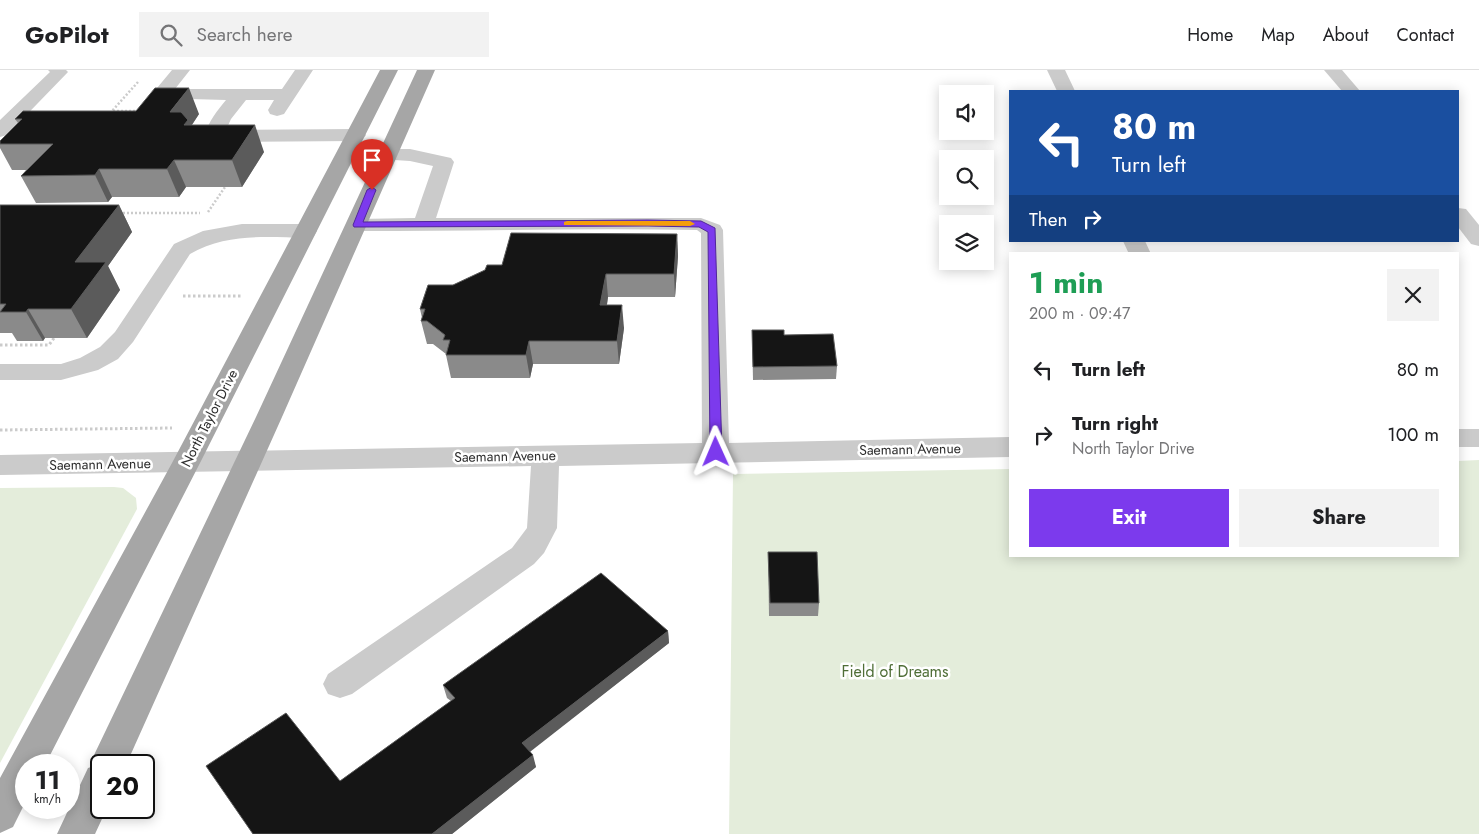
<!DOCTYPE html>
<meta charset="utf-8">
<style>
:root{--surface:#fff;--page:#f2f2f2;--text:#202124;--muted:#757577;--line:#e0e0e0;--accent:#7c3aed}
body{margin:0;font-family:Jost,sans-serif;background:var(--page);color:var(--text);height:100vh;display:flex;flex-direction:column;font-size:19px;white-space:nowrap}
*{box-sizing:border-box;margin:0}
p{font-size:16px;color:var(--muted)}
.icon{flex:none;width:28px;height:28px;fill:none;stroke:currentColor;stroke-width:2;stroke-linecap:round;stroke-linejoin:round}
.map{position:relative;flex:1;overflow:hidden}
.sheet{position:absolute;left:1009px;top:182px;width:450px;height:305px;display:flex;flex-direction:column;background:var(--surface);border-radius:0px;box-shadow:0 2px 12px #0003}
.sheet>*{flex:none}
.banner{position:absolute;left:1009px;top:20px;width:450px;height:152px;border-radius:0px;box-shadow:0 2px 12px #0003;background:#1a4fa0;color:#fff;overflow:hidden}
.fabs{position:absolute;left:939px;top:15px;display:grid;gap:10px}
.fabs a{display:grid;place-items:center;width:55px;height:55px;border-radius:0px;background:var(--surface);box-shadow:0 2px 12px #0003;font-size:25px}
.speed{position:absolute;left:15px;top:684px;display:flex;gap:10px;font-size:25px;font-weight:700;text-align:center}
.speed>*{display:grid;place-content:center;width:65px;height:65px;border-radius:50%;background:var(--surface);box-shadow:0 2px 12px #0003;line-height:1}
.speed small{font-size:12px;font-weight:400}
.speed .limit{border:2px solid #111;border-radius:8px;background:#fff;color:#111}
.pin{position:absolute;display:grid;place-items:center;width:42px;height:42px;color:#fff;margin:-51px -21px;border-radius:50% 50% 50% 0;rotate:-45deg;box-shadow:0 0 5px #0007}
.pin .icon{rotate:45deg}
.me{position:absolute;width:55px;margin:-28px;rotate:359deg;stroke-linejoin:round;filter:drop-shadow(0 0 4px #0008)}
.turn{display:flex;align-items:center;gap:18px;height:105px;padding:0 20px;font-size:22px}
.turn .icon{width:65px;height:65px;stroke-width:2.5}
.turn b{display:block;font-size:35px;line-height:42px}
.then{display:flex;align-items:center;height:48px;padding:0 20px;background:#0003;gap:10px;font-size:19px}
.round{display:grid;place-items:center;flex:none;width:52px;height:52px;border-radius:0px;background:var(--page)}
.overview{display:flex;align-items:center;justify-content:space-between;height:85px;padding:0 20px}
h1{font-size:30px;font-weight:700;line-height:38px;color:#1e9e55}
.primary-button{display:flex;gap:10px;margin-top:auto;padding:10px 20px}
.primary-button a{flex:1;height:58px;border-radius:0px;background:var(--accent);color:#fff;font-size:20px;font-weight:700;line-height:58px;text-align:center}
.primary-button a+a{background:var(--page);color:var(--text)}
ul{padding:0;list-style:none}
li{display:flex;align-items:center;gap:15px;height:65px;padding:0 20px}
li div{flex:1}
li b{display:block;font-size:19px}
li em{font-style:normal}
header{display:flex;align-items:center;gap:30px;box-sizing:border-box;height:70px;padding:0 25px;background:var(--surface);border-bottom:1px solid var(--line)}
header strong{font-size:24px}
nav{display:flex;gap:28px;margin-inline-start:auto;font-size:18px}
.search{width:350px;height:45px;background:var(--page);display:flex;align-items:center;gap:12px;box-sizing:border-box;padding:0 18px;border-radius:0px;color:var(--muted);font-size:19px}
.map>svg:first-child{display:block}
.green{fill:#e4eddb}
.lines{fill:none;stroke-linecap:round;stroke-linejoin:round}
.path-far1{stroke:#cbcbcb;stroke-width:2.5;stroke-dasharray:2 2;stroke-linecap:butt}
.path{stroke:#cbcbcb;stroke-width:3;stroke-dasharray:2.5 2.5;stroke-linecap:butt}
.minor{fill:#cbcbcb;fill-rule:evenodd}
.major{fill:#a6a6a6;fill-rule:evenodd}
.wall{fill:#8a8a8a}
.shaded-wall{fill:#5b5b5b}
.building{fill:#151515;stroke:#5b5b5b}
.route{fill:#7c3aed;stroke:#51269a}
.slow{fill:#f59e0b}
.labels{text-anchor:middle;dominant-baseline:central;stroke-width:5;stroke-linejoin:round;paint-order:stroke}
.street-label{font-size:14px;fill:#2e2e2e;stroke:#fff}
.near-park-label{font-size:16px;fill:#4f6e37;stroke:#fff}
</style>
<header>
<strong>GoPilot</strong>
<div class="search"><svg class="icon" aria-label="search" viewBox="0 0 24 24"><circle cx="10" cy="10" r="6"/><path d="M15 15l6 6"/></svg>Search here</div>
<nav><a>Home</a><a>Map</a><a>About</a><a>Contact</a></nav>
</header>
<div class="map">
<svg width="1479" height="764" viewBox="0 0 1479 764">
<rect width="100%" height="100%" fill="#fff"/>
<g class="green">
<path d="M1479,390V764H729L733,404L1010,399V486H1458V391Z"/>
<path d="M114,417L123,418L136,428L137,439L0,693V418Z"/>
</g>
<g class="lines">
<g class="path-far1">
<path d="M138,12L112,41H140"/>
<path d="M208,142L225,117"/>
<path d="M119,143H200"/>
</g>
<g class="path">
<path d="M183,226H242"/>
<path d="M0,275H49L54,268"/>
<path d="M0,360L172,358"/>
</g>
<g class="minor">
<path d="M48,0H66L68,2L7,65L0,67V50L50,2Z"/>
<path d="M172,0H190L175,19H282L295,0H313L284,44L277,46L270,44L268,40L274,30H246L231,49L226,60L356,59L363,61L366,65L363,69L356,71L222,72C216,70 210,70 206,64C208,51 218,40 226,30L155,28L152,24Z"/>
<path d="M1047,0H1065L1075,21H1057Z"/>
<path d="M1324,0H1342L1360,21H1342Z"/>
<path d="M386,79H410L451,88L454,92L436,148H701L720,155L723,160L729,373L1010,367V387L559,396L557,458L544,483L534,494L352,624L340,628L328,624L323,614L328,604L512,478L527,458L531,396L0,405V385L702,373L701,163L697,160C583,158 470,161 357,161L349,160L346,155L349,150L357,149L415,148L433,96L410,91L379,89L376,85L379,81Z"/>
<path d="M1458,138L1466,139L1479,155V176L1471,174L1458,157Z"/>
<path d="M242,154H306L314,156L317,161L314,166L306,168C265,167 227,163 190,184L133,272L118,289L98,300L61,310H0V294H61L80,288L100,277L115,262L174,174L203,161Z"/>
<path d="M1123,171H1145L1151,184H1129Z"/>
<rect x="1458" y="359" width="21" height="18"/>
</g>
<g class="major">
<path d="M380,0H398L200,393L45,695H26V731L13,757L0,763V708L172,393Z"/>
<path d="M417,0H435L282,347L126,695H101V738H107L95,764H57L88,698L91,697L90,695L95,683L256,347Z"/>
</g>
</g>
<g class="wall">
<path d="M199,44L192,55L264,82L242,117H186L179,127H112L108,132L36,133L21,106L26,100H12L0,78V71L18,53L15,49Z"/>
<path d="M0,135H119L132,162L108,196L120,220L87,268H45L43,271H17L12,263H0Z"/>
<path d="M677,164L678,186L675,227H608L607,235L624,258L619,294H533L530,308H451L446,285V284L433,274H427L421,251L422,248L420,239L453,215L502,195Z"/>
<path d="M752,260L784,265L837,296L836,309L753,310Z"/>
<path d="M768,482L819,533L818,546H769Z"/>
<path d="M668,561L669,573L530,681L536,697L452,764H253L340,711L451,631L447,628L443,615Z"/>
</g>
<g class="shaded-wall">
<path d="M189,18L199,44L191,56L195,81L170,42Z"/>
<path d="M255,55L264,82L242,117L232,90Z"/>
<path d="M174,90L186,117L179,127L167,99Z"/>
<path d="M99,99L112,127L108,132L95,105Z"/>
<path d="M119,135L132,162L108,196L120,220L87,268L71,239L75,192Z"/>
<path d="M677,164L678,186L675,227L674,204Z"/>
<path d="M606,204L608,227L603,258L600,235Z"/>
<path d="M622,235L624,258L619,294L617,271Z"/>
<path d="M28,239L45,268L43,271L26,242Z"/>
<path d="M529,271L533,294L530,308L526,285Z"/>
<path d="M668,561L669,573L526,685L522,673Z"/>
<path d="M533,685L536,697L452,764H432Z"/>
</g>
<g class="building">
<path d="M155,18H189L170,42H181L188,50L184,55H255L232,90H174L167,99H99L95,105L21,106L53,74H0V71L22,49H15L23,41H136Z"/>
<path d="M0,135H119L75,192H106L71,239H28L26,242H0L6,234H0Z"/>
<path d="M511,163L677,164L674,204H606L600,235H622L617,271H529L526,285H446L450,270H443L445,265L427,251H421L425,239H420L428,215H453L485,200L487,195H502Z"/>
<path d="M752,260H784V265L833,264L837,296L753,297Z"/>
<path d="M768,482H817L819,533H770Z"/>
<path d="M601,503L668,561L522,673L533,685L432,764H253L206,696L286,643L340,711L455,628L443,615Z"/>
</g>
<path class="route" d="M372,117L376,120L363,152L648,150L701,151L715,158L722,382L720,385L716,386L710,382L708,162L699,157L648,156L354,157L353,155L367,120Z"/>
<path class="slow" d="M567,151H690L695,154L690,156L564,155V152Z"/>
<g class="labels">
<g class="street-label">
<text transform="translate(209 348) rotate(-63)">North Taylor Drive</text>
<text transform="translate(910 379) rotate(-1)">Saemann Avenue</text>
<text transform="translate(505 386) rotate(-1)">Saemann Avenue</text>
<text transform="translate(100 394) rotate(-1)">Saemann Avenue</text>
</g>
<g class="near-park-label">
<text x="895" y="601">Field of Dreams</text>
</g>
</g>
</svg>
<div class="fabs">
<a><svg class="icon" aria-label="sound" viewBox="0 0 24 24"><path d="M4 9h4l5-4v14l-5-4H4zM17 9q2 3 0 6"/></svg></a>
<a><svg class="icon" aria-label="search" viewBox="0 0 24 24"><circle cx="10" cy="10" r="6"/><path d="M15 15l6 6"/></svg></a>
<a><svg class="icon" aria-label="layers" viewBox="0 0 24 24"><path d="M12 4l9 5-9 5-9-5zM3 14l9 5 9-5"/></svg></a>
</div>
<div class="speed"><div>11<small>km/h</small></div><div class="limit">20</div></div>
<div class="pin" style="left:372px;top:120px;background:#d93025"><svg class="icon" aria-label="arrive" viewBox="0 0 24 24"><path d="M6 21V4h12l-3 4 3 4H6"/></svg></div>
<svg class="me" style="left:716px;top:382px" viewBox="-20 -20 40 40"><path d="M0-17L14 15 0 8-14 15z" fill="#7c3aed" stroke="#fff" stroke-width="4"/></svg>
<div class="banner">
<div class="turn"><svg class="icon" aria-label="left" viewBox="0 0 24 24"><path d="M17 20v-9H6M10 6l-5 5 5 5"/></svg><div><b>80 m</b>Turn left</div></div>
<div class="then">Then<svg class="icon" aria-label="right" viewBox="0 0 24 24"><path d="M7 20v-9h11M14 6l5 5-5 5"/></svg></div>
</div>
<section class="sheet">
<div class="overview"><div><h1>1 min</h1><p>200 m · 09:47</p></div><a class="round"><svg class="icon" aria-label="close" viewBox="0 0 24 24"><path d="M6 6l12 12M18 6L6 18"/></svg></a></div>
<ul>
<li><svg class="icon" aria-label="left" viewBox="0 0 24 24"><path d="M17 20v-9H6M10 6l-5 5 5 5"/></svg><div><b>Turn left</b></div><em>80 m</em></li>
<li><svg class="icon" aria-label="right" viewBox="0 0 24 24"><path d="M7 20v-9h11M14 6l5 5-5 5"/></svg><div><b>Turn right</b><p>North Taylor Drive</p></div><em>100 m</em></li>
</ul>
<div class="primary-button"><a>Exit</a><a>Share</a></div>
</section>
</div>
